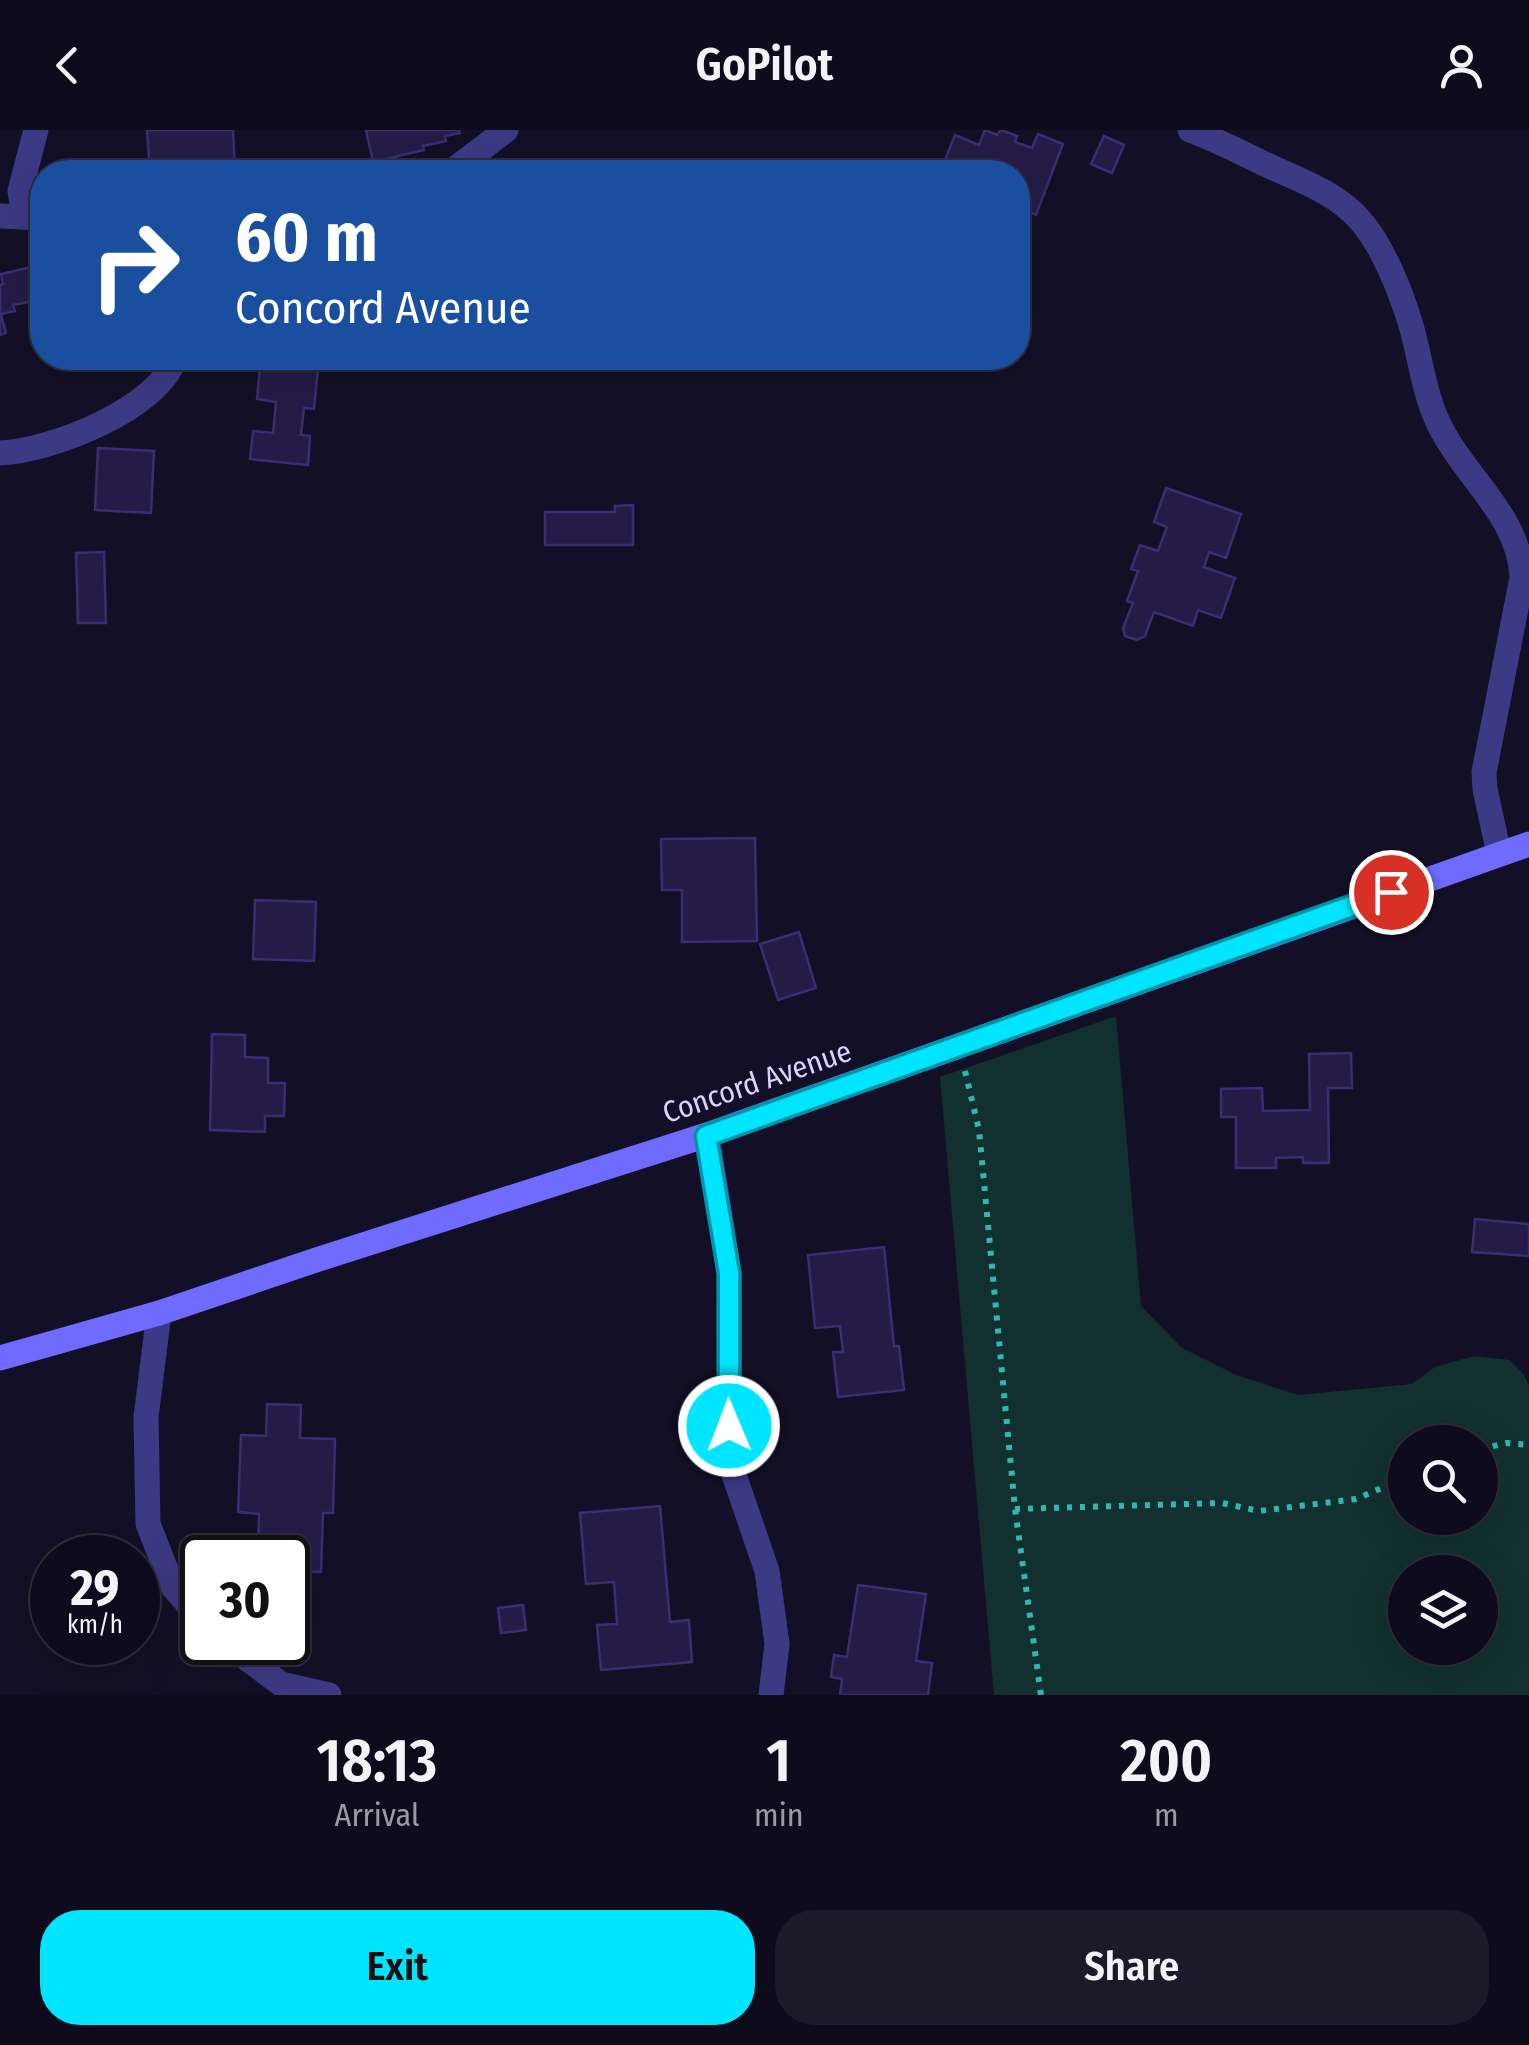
<!DOCTYPE html>
<style>
:root{--surface:#0e0b1c;--page:#1c1929;--text:#f1f3f6;--muted:#9b9ba3;--line:#2e2b3b;--accent:#00e5ff}
body{margin:0;font-family:"Fira Sans Condensed",sans-serif;background:var(--page);color:var(--text);height:100vh;display:flex;flex-direction:column;font-size:38px;white-space:nowrap}
*{box-sizing:border-box;margin:0}
p{font-size:32px;color:var(--muted)}
.icon{flex:none;width:55px;height:55px;fill:none;stroke:currentColor;stroke-width:2;stroke-linecap:round;stroke-linejoin:round}
.map{position:relative;height:1565px;overflow:hidden}
.details{display:flex;flex-direction:column;background:var(--surface);flex:1}
.details>*{flex:none}
.banner{position:absolute;left:30px;top:30px;width:1000px;height:210px;border-radius:40px;box-shadow:0 10px 40px #0002,0 0 0 2px var(--line);background:#1a4fa0;color:#fff;overflow:hidden}
.buttons{position:absolute;left:1388px;top:1295px;display:grid;gap:20px}
.buttons a{display:grid;place-items:center;width:110px;height:110px;border-radius:50%;background:var(--surface);box-shadow:0 10px 40px #0002,0 0 0 2px var(--line);font-size:50px}
.speed{position:absolute;left:30px;top:1405px;display:flex;gap:20px;font-size:50px;font-weight:700;text-align:center}
.speed>*{display:grid;place-content:center;width:130px;height:130px;border-radius:50%;background:var(--surface);box-shadow:0 10px 40px #0002,0 0 0 2px var(--line);line-height:1}
.speed small{font-size:25px;font-weight:400}
.speed .limit{border:5px solid #111;border-radius:15px;background:#fff;color:#111}
.pin{position:absolute;display:grid;place-items:center;width:85px;height:85px;color:#fff;margin:-42px;border:5px solid #fff;border-radius:50%;box-shadow:0 2px 10px #0007}
.me{position:absolute;width:110px;margin:-55px;rotate:359deg;stroke-linejoin:round;filter:drop-shadow(0 0 8px #0008)}
.turn{display:flex;align-items:center;gap:35px;height:210px;padding:0 40px;font-size:45px}
.turn .icon{width:130px;height:130px;stroke-width:2.5}
.turn b{display:block;font-size:70px;line-height:85px}
.eta{display:flex;justify-content:space-evenly;align-items:center;height:170px;text-align:center}
.eta b{font-size:60px;font-weight:600;line-height:70px}
.button{display:flex;gap:20px;margin-top:auto;padding:20px 40px}
.button a{flex:1;height:115px;border-radius:40px;background:var(--accent);color:#111;font-size:40px;font-weight:600;line-height:115px;text-align:center}
.button a+a{background:var(--page);color:var(--text)}
header{display:flex;justify-content:space-between;align-items:center;height:130px;padding:0 40px;background:var(--surface);font-size:45px;font-weight:600}
.map>svg:first-child{display:block}
.green{fill:#12302f;fill-rule:evenodd}
.building{fill:#241b47;stroke:#3b2d73;stroke-width:2.5}
.lines{fill:none;stroke-linecap:round;stroke-linejoin:round}
.path{stroke:#2fb8b0;stroke-width:6;stroke-dasharray:5 8;stroke-linecap:butt}
.minor{stroke:#3d3a85;stroke-width:25}
.secondary{stroke:#6f6bff;stroke-width:25}
.route-casing{stroke:#0095a6;stroke-width:25}
.route{stroke:#00e5ff;stroke-width:18}
.labels{text-anchor:middle;dominant-baseline:central;stroke-width:10;stroke-linejoin:round;paint-order:stroke}
.street-label{font-size:30px;fill:#d9d4ff;stroke:#130f26}
</style>
<header><svg class="icon" aria-label="back" viewBox="0 0 24 24"><path d="M15 5l-7 7 7 7"/></svg>GoPilot<svg class="icon" aria-label="person" viewBox="0 0 24 24"><circle cx="12" cy="8" r="4"/><path d="M4 21q1-7 8-7t8 7"/></svg></header>
<div class="map">
<svg width="1529" height="1565" viewBox="0 0 1529 1565">
<rect width="100%" height="100%" fill="#130f26"/>
<path class="green" d="M1116,886L1141,1176L1182,1218L1236,1245L1298,1265L1412,1254L1435,1237L1474,1226L1510,1230L1524,1245L1529,1256V1565H994L940,947ZM1405,1312H1480V1388H1405ZM1405,1442H1480V1518H1405Z"/>
<g class="building">
<path d="M147,0H233L235,42H150Z"/>
<path d="M366,0H459L460,3L445,6L446,11L423,16L424,20L373,32Z"/>
<path d="M985,0L997,5L1001,0L1017,6L1015,12L1032,18L1038,4L1063,14L1036,85L1018,78V42H946L941,40L955,5L979,15Z"/>
<path d="M1104,6L1124,15L1112,43L1091,34Z"/>
<path d="M651,31L652,42H618V34Z"/>
<path d="M31,137L38,170L13,175L15,181L1,184L6,203L0,205V155L3,154L1,144Z"/>
<path d="M261,228H319L314,279L304,278L301,305L310,306L308,335L250,329L253,301L273,303L276,272L257,269Z"/>
<path d="M98,318L154,321L151,383L95,380Z"/>
<path d="M1166,358L1241,384L1226,428L1209,422L1204,437L1235,448L1221,488L1198,480L1193,496L1154,482L1145,506L1137,510L1125,506L1123,498L1133,473L1127,471L1138,441L1131,439L1140,415L1158,421L1167,397L1154,392Z"/>
<path d="M633,375V415H545V382H615V376Z"/>
<path d="M104,422L106,493H78L76,423Z"/>
<path d="M755,708L757,811L682,812V760H662L661,709Z"/>
<path d="M255,770L316,772L314,831L253,829Z"/>
<path d="M799,802L816,858L778,870L760,814Z"/>
<path d="M212,904L245,905V927L268,928V953H285L284,986H265V1002L210,1000Z"/>
<path d="M1351,923L1352,958H1328L1329,1033H1303V1027L1276,1028V1038H1236V987H1221V959L1262,958L1263,981L1310,980L1309,924Z"/>
<path d="M1475,1089L1529,1094V1126L1472,1122Z"/>
<path d="M884,1117L894,1216H899L904,1260L838,1267L833,1222H843L840,1196L815,1198L808,1125Z"/>
<path d="M267,1274L301,1275L300,1308L335,1309L333,1383H323L321,1442L288,1441V1428H258L259,1384L238,1382L241,1305L266,1306Z"/>
<path d="M660,1376L670,1492L689,1490L692,1532L601,1540L597,1495L617,1494L614,1452L586,1454L580,1383Z"/>
<path d="M858,1455L926,1464L916,1531L932,1533L928,1565H840L842,1549L831,1547L834,1525L847,1527Z"/>
<path d="M523,1475L526,1500L501,1503L498,1478Z"/>
</g>
<g class="lines">
<g class="path">
<path d="M965,941L979,1000L1015,1379L1041,1565"/>
<path d="M1480,1319L1507,1313L1529,1315"/>
<path d="M1015,1379L1222,1373L1259,1381L1356,1369L1405,1348"/>
</g>
<g class="minor">
<path d="M1190,0C1217,10 1242,23 1267,35C1299,50 1335,62 1359,89C1382,114 1400,160 1410,192C1421,228 1424,269 1443,302C1469,351 1520,388 1522,448L1484,642L1485,659L1499,724"/>
<path d="M451,42L506,0"/>
<path d="M0,86L42,88"/>
<path d="M24,86L20,61L36,0"/>
<path d="M0,323C51,321 158,279 175,228"/>
<path d="M707,1005L729,1143L730,1333L767,1441L777,1514L771,1565"/>
<path d="M159,1183L146,1287L148,1394L173,1457L202,1490"/>
<path d="M225,1512L281,1554L329,1565"/>
</g>
<path class="secondary" d="M0,1228L159,1183L316,1130L707,1005L1529,714"/>
</g>
<g class="lines">
<g class="route-casing">
<path id="route" d="M729,1296V1143L706,1006L1391,762"/>
</g>
<use href="#route" class="route"/>
</g>
<g class="labels">
<g class="street-label">
<text transform="translate(757 952) rotate(-19)">Concord Avenue</text>
</g>
</g>
</svg>
<div class="buttons">
<a><svg class="icon" aria-label="search" viewBox="0 0 24 24"><circle cx="10" cy="10" r="6"/><path d="M15 15l6 6"/></svg></a>
<a><svg class="icon" aria-label="layers" viewBox="0 0 24 24"><path d="M12 4l9 5-9 5-9-5zM3 14l9 5 9-5"/></svg></a>
</div>
<div class="speed"><div>29<small>km/h</small></div><div class="limit">30</div></div>
<div class="pin" style="left:1391px;top:762px;background:#d93025"><svg class="icon" aria-label="arrive" viewBox="0 0 24 24"><path d="M6 21V4h12l-3 4 3 4H6"/></svg></div>
<svg class="me" style="left:729px;top:1296px" viewBox="-20 -20 40 40"><circle r="17" fill="#00e5ff" stroke="#fff" stroke-width="3"/><path d="M0-11L8 9 0 5-8 9z" fill="#fff"/></svg>
<div class="banner">
<div class="turn"><svg class="icon" aria-label="right" viewBox="0 0 24 24"><path d="M7 20v-9h11M14 6l5 5-5 5"/></svg><div><b>60 m</b>Concord Avenue</div></div>
</div>
</div>
<section class="details">
<div class="eta">
<div><b>18:13</b><p>Arrival</p></div>
<div><b>1</b><p>min</p></div>
<div><b>200</b><p>m</p></div>
</div>
<div class="button"><a>Exit</a><a>Share</a></div>
</section>
